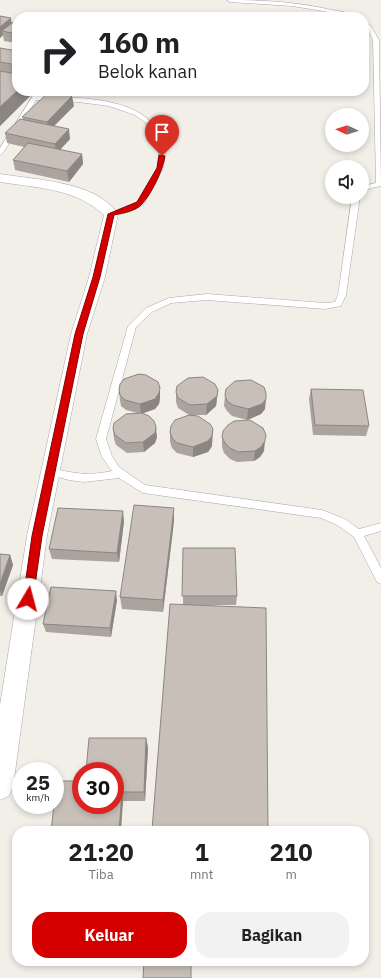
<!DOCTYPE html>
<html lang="id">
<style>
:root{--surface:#fff;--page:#f2f2f2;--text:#202124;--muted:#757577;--accent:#d40000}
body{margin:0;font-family:"IBM Plex Sans",sans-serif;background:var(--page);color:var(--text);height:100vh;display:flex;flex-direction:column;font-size:15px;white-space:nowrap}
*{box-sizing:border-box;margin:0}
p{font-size:13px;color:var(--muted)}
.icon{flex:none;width:22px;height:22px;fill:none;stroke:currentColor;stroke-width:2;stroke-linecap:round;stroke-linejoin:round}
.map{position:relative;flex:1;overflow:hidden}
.drawer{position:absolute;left:12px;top:826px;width:357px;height:140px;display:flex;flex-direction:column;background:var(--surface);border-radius:16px;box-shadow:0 2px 6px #0003}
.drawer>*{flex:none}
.top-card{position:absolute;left:12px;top:12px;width:357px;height:84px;border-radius:16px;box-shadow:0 2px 6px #0003;background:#fff;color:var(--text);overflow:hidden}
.needle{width:26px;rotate:274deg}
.tools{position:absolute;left:325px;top:108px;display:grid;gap:8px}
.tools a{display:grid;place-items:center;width:44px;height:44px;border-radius:50%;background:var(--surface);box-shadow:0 2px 6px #0003;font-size:20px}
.speed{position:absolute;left:12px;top:762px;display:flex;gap:8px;font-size:20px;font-weight:700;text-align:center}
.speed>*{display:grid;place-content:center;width:52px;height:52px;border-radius:50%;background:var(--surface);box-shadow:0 2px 6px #0003;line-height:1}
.speed small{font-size:10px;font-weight:400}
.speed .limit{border:6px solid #d22;background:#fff;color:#111}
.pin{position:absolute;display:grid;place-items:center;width:34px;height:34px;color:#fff;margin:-41px -17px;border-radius:50% 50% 50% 0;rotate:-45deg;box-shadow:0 0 4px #0007}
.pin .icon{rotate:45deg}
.me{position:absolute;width:44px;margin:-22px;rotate:8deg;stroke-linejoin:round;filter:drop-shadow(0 0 3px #0008)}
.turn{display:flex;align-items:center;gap:14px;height:84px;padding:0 20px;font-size:18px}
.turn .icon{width:52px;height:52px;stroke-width:2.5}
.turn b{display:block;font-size:28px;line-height:34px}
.eta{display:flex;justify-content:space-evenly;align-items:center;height:68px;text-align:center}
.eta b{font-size:24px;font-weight:700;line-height:28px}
.cta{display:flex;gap:8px;margin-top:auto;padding:8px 20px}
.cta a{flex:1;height:46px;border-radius:16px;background:var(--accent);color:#fff;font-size:16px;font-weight:700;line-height:46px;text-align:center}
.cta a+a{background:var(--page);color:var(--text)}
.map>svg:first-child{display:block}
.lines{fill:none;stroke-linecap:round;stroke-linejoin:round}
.service-casing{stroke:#a9a9a9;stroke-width:1}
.minor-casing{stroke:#a9a9a9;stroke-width:1}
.service{fill:#fff;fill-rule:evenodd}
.minor{fill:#fff;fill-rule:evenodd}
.wall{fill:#aba49e}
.shaded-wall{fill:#8b8681}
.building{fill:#c7bfb8;stroke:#8b8681}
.route{fill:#d40000;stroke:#8a0000}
</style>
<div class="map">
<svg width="381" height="978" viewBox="0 0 381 978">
<rect width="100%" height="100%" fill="#f2efe9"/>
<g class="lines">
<g class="service-casing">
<g id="service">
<path d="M227,0C263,0 298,2 332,10C340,11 349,13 356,17H347L323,11L292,6L230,2Z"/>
<path d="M364,22L371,26L379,40L381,186L371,188L362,193V188L367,185L376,183L373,40L367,28L364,26Z"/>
<path d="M36,91H42L39,96C72,98 126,96 151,122C158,128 162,137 166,145L163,168L143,205L129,212L111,216L107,214L137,202L157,168L160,145L151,130L146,123L135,115L109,106L78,102L36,100L3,153L0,155V148Z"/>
<path d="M352,197H360L346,295L341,306L325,309L207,300L171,303L152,312L136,327L106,439L112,456L119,467L145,485L322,510L345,519L359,529L381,523V531L364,536L381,568V584L377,582L354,537L337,525L321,518L143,493L119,478L84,482L69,480L47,474L45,471L50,467C72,474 90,476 112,471L102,457L96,439L128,326L146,308L169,298L207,294L325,303L335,302L338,295Z"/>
</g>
</g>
<g class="minor-casing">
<path id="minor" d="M0,174C36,180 96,181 118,214L105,277L87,334L47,536L13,787L9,796L0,800V705L27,536L71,334L89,277L104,215C75,188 37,188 0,182Z"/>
</g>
<use href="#service" class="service"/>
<use href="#minor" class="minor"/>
</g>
<g class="wall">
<path d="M0,16L12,24L17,19V43L4,41L3,35L0,38Z"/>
<path d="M0,48L17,51V91H34V92L0,126Z"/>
<path d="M74,106L54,126L70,139L60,150L82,154L83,164L69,182L15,170L13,160L24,147L7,143L5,133L23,119L22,117Z"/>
<path d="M160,388V398L159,404L155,409L143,413L157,437L155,443L144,452L127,453L116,445L114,439L113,429L137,413L126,410L121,406L120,400L119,390Z"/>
<path d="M311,389L369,426L366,436L313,435L309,399Z"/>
<path d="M218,390L216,406L206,415H194L212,440V446L208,452L193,457L177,453L172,448L170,442V432L189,415L178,408L176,402V392Z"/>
<path d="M225,395L265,409L261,414L247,420L232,416L227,411L224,406Z"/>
<path d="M222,437L264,451L260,457L254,461L237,462L230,459L224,453L222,447Z"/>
<path d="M124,521L119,562L52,559L49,549Z"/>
<path d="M174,521L163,612L122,609L120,597Z"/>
<path d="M183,548L237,596L236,605H188L268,831H152L183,605Z"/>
<path d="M0,554L10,555L13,565L2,596H0Z"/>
<path d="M117,600L111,637L46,632L43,624Z"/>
<path d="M146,738L148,748L145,801H123L81,805Z"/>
</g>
<g class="shaded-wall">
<path d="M11,18L12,27L2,31L3,35L0,38V27Z"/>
<path d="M17,91H34V92L0,126V107Z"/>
<path d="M72,96L74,106L48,132L47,122Z"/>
<path d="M69,129L70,139L56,154L55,144Z"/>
<path d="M82,154L83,164L69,182L67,171Z"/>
<path d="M160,388V398L159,404L155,409L141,414L140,404Z"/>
<path d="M218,390L216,406L206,415L207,404Z"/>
<path d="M266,399L265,409L261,414L247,420L248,409Z"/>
<path d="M156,427L157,437L155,443L144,452L143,442Z"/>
<path d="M213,429L212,446L208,452L193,457V447Z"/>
<path d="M265,441L264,451L260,457L254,461L255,451Z"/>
<path d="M174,508V521L163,612V600Z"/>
<path d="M123,511L124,521L119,562L117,553Z"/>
<path d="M10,555L13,565L2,596L0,590V584Z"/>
<path d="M116,591L117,600L111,637L110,628Z"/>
<path d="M146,738L148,748L145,801L144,792Z"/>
<path d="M122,792L123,801L121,831H119Z"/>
</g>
<g class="building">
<path d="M0,16L11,18L0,27Z"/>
<path d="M17,19V34L2,31Z"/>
<path d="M0,48L17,51V65L0,62Z"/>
<path d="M0,71L17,74V91L0,107Z"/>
<path d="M49,92L72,96L47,122L22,117Z"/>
<path d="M20,119L69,129L55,144L5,133Z"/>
<path d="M28,143L82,154L67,171L13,160Z"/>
<path d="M139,374L146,375L158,382L160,388L159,393L155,399L140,404L125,400L120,395L119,390L120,384L124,379Z"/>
<path d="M203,377L215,384L218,390L217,396L207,404L190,405L178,398L176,392L177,386L188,378Z"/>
<path d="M251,380L264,387L266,393V399L262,404L248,409L233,405L227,401L225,395L226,389L235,381Z"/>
<path d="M311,389L363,390L369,426L315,425Z"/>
<path d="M142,413L149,416L154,421L156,427L155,433L143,442L126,443L115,435L113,429L114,423L126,414Z"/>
<path d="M189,415L198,416L210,424L213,429L212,436L208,441L193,447L177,443L172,438L170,432L171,426L175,420Z"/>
<path d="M250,420L263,428L266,435L265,441L261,447L255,451L238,452L230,448L225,443L222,437L223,431L228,425L234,421Z"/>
<path d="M134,505L174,508L163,600L120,597Z"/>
<path d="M58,508L123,511L117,553L49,549Z"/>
<path d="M183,548H235L237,596H182Z"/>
<path d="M0,554L10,555L0,584Z"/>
<path d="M51,587L116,591L110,628L43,624Z"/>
<path d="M170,604L266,608L268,831H176L152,830Z"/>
<path d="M89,738H146L144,792H122L119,831H51L54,805H55V797L57,781H81V805H115V771H86Z"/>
<path d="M144,961H191V978H143Z"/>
</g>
<path class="route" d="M159,155L165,156C163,170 152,193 142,204C136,211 123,213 114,215L100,277L83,334L42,536L33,599L28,603L23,599L32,536L75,334L93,277L108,214L137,202L157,168Z"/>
</svg>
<div class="tools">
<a><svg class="needle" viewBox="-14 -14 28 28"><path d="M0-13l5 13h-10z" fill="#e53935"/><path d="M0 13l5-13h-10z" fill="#757577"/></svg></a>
<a><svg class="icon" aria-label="sound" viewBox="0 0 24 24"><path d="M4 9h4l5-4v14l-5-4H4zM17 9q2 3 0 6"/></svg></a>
</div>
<div class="speed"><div>25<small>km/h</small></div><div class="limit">30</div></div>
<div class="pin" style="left:162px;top:156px;background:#d93025"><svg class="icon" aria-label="arrive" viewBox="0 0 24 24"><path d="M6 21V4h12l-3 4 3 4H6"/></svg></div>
<svg class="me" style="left:28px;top:599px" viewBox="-20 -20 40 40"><circle r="19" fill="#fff"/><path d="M0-13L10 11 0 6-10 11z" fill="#d40000"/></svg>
<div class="top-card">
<div class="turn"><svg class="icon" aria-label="right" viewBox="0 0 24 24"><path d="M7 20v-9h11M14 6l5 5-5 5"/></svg><div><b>160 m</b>Belok kanan</div></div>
</div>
<section class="drawer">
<div class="eta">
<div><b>21:20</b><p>Tiba</p></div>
<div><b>1</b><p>mnt</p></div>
<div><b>210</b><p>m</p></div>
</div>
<div class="cta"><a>Keluar</a><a>Bagikan</a></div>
</section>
</div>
